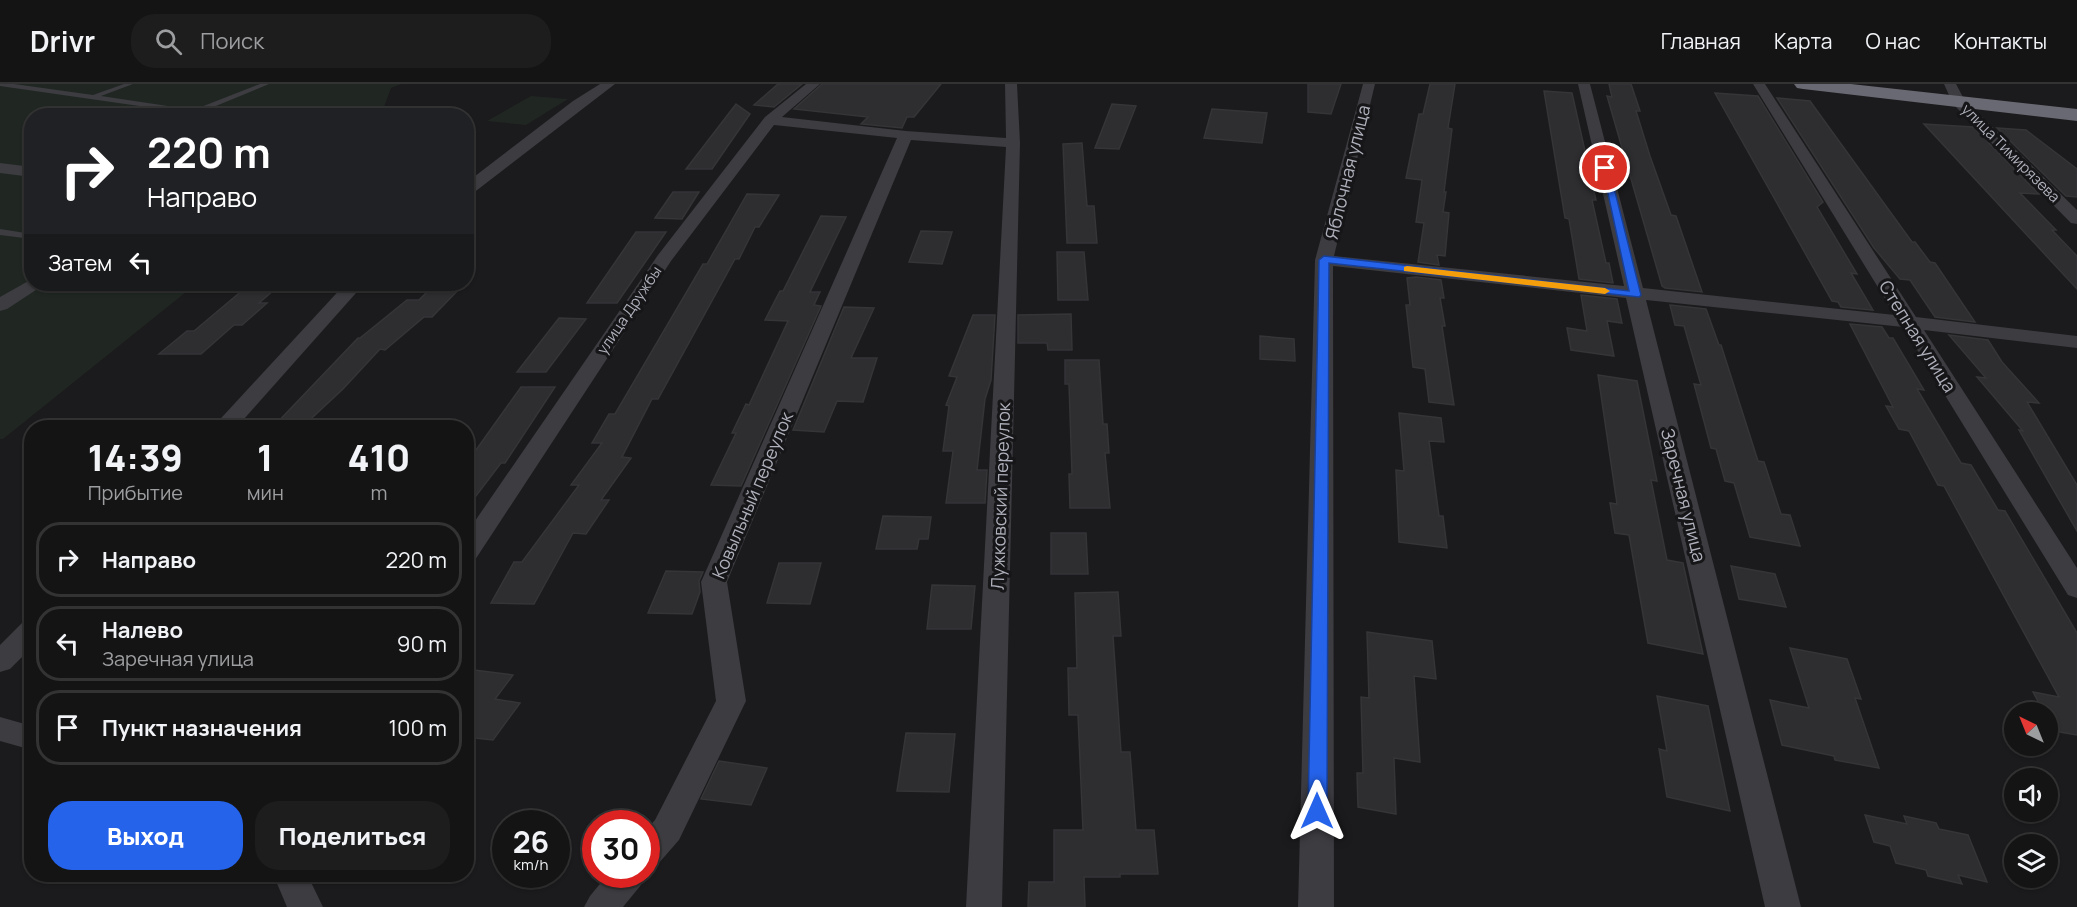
<!DOCTYPE html>
<html lang="ru">
<meta charset="utf-8">
<style>
:root{--surface:#141415;--page:#1d1d1e;--text:#f1f3f6;--muted:#9d9ea0;--line:#333334;--accent:#2563eb}
body{margin:0;font-family:Manrope,sans-serif;background:var(--page);color:var(--text);height:100vh;display:flex;flex-direction:column;font-size:22px;white-space:nowrap}
*{box-sizing:border-box;margin:0}
p{font-size:20px;color:var(--muted)}
.icon{flex:none;width:33px;height:33px;fill:none;stroke:currentColor;stroke-width:2;stroke-linecap:round;stroke-linejoin:round}
.map{position:relative;flex:1;overflow:hidden}
.details{position:absolute;left:24px;top:336px;width:450px;height:462px;display:flex;flex-direction:column;background:var(--surface);border-radius:24px;box-shadow:0 2px 4px #0004,0 0 0 2px var(--line)}
.details>*{flex:none}
.guide{position:absolute;left:24px;top:24px;width:450px;height:183px;border-radius:24px;box-shadow:0 2px 4px #0004,0 0 0 2px var(--line);background:#202124;color:#fff;overflow:hidden}
.needle{width:39px;rotate:317deg}
.fabs{position:absolute;left:2004px;top:618px;display:grid;gap:12px}
.fabs a{display:grid;place-items:center;width:54px;height:54px;border-radius:50%;background:var(--surface);box-shadow:0 2px 4px #0004,0 0 0 2px var(--line);font-size:30px}
.speed{position:absolute;left:492px;top:726px;display:flex;gap:12px;font-size:30px;font-weight:700;text-align:center}
.speed>*{display:grid;place-content:center;width:78px;height:78px;border-radius:50%;background:var(--surface);box-shadow:0 2px 4px #0004,0 0 0 2px var(--line);line-height:1}
.speed small{font-size:15px;font-weight:400}
.speed .limit{border:9px solid #d22;background:#fff;color:#111}
.pin{position:absolute;display:grid;place-items:center;width:51px;height:51px;color:#fff;margin:-26px;border:3px solid #fff;border-radius:50%;box-shadow:0 2px 6px #0007}
.me{position:absolute;width:66px;margin:-33px;rotate:0deg;stroke-linejoin:round;filter:drop-shadow(0 0 4px #0008)}
.turn{display:flex;align-items:center;gap:21px;height:126px;padding:0 24px;font-size:27px}
.turn .icon{width:78px;height:78px;stroke-width:2.5}
.turn b{display:block;font-size:42px;line-height:51px}
.then{display:flex;align-items:center;height:57px;padding:0 24px;background:#0003;gap:12px;font-size:22px}
.eta{display:flex;justify-content:space-evenly;align-items:center;height:102px;text-align:center}
.eta b{font-size:36px;font-weight:800;line-height:42px}
.button{display:flex;gap:12px;margin-top:auto;padding:12px 24px}
.button a{flex:1;height:69px;border-radius:24px;background:var(--accent);color:#fff;font-size:24px;font-weight:800;line-height:69px;text-align:center}
.button a+a{background:var(--page);color:var(--text)}
ul{padding:0;list-style:none}
li{display:flex;align-items:center;gap:18px;height:75px;margin:0 12px 9px;padding:0 12px;border:3px solid var(--line);border-radius:24px}
li div{flex:1}
li b{display:block;font-size:22px}
li em{font-style:normal}
header{display:flex;align-items:center;gap:36px;box-sizing:border-box;height:84px;padding:0 30px;background:var(--surface);border-bottom:2px solid var(--line)}
header strong{font-size:28px}
nav{display:flex;gap:33px;margin-inline-start:auto;font-size:21px}
.search{width:420px;height:54px;background:var(--page);display:flex;align-items:center;gap:15px;box-sizing:border-box;padding:0 21px;border-radius:24px;color:var(--muted);font-size:22px}
.map>svg:first-child{display:block}
.green{fill:#202722}
.building{fill:#2e2d30;stroke:#353538;stroke-width:1.5}
.lines{fill:none;stroke-linecap:round;stroke-linejoin:round}
.lane{fill:#3c3c41;fill-rule:evenodd}
.street{fill:#3c3c41;fill-rule:evenodd}
.highway{fill:#686972;fill-rule:evenodd}
.route{fill:#2563eb;stroke:#184099;stroke-width:1.5}
.slow{fill:#f59e0b}
.labels{text-anchor:middle;dominant-baseline:central;stroke-width:6;stroke-linejoin:round;paint-order:stroke}
.far-street-label{font-size:15px;fill:#aeb0bb;stroke:#161517}
.street-label{font-size:18px;fill:#aeb0bb;stroke:#161517}
</style>
<header>
<strong>Drivr</strong>
<div class="search"><svg class="icon" aria-label="search" viewBox="0 0 24 24"><circle cx="10" cy="10" r="6"/><path d="M15 15l6 6"/></svg>Поиск</div>
<nav><a>Главная</a><a>Карта</a><a>О нас</a><a>Контакты</a></nav>
</header>
<div class="map">
<svg width="2077" height="823" viewBox="0 0 2077 823">
<rect width="100%" height="100%" fill="#1b1a1c"/>
<g class="green">
<path d="M0,0H401L391,4L381,31L32,32V200H196L3,355H0Z"/>
<path d="M531,12L568,15L526,41L487,37Z"/>
</g>
<g class="building">
<path d="M778,0H802L774,23L754,21Z"/>
<path d="M822,0H941L914,33H907L902,44L861,40L868,33L794,25Z"/>
<path d="M1308,0H1341L1331,30L1308,28Z"/>
<path d="M1430,0H1455L1448,44L1452,45L1444,108H1446L1443,128L1449,129L1445,172L1437,171L1439,181L1418,178L1424,139L1416,138L1422,96L1406,94L1419,30H1423Z"/>
<path d="M1609,0H1631L1640,27H1636L1650,72L1671,131L1676,132L1702,208L1665,204L1662,202L1607,12L1612,13Z"/>
<path d="M1544,7L1572,9L1596,116H1592L1606,179H1609L1613,199L1579,195L1569,135L1565,134Z"/>
<path d="M1715,9L1758,12L1823,118L1817,123L1857,190L1851,189L1873,226L1841,223L1838,218L1832,217Z"/>
<path d="M1777,14L1810,17L1912,158H1915L1930,178L1935,179L1975,238L1935,233L1910,196L1900,195L1874,164Z"/>
<path d="M736,20L750,30L712,85H686Z"/>
<path d="M1112,20L1136,22L1119,65L1095,64Z"/>
<path d="M1212,25L1267,29L1262,59L1204,54Z"/>
<path d="M1924,40L1973,43L2039,110L2020,109L2056,146H2052L2077,172V205Z"/>
<path d="M1997,44L2026,46L2077,85V113L2066,112Z"/>
<path d="M1082,59L1087,122H1094L1097,159H1067L1063,60Z"/>
<path d="M673,108H699L682,135L655,134Z"/>
<path d="M747,110L779,111L759,143H755L739,175H735L658,315H652L622,373L631,374L601,416H609L586,450L573,449L534,520L491,519L514,478H522L579,401H571L602,359H592L609,330H615L703,180H707Z"/>
<path d="M821,132L846,133L810,208H820L814,221L821,222L741,402L711,401L736,349H732L746,320L749,321L788,237L765,236L780,207H783Z"/>
<path d="M921,147L952,148L942,180L909,178Z"/>
<path d="M636,148H666L617,219H587Z"/>
<path d="M1057,168H1084L1088,216H1058Z"/>
<path d="M1416,193L1441,196L1444,214H1440L1445,242H1442L1454,321L1429,318L1425,285L1413,283L1406,221H1410L1407,194Z"/>
<path d="M250,200H269L274,206L259,219H267L242,241H234L201,270H159L187,247H194Z"/>
<path d="M435,200H464L432,233H424L385,266L380,265L343,305L301,344H272L358,254H360L407,216H419Z"/>
<path d="M1581,211L1617,215L1622,239L1607,237L1614,272L1571,266L1567,244L1587,247Z"/>
<path d="M1670,221L1706,225L1719,261H1721L1758,377L1764,378L1781,430L1790,431L1800,462L1750,453L1734,399L1725,397L1716,365L1711,364L1694,300L1701,301L1684,242L1675,241Z"/>
<path d="M844,223L874,224L851,274H877L863,318L837,317L824,348L793,346Z"/>
<path d="M1071,230L1072,266H1048L1047,259H1018V231Z"/>
<path d="M973,231H995L991,296L985,315L977,386H987L985,419H946L953,367H943L949,322L946,321L957,293L949,292Z"/>
<path d="M559,234L586,235L546,288H517Z"/>
<path d="M1850,240L1882,243L1889,254H1893L1924,306L1917,305L1961,379L1971,381L1998,426L2005,427L2077,549V651L2054,647L2048,635V628H2044L2033,608L2059,613L1944,402L1938,401L1909,347L1899,345L1886,322L1893,323Z"/>
<path d="M1949,251L1988,256L2002,278L2039,319L2027,318L2077,401V447L2019,346L2023,347L1977,293L1986,294Z"/>
<path d="M1260,252L1294,255L1295,277L1260,275Z"/>
<path d="M1065,276H1099L1103,340H1107L1109,369H1105L1110,424H1070L1069,390H1072L1069,300H1065Z"/>
<path d="M1598,291L1637,297L1657,397L1651,396L1667,476L1683,479L1703,570L1648,559L1629,451L1615,449L1610,419L1617,420Z"/>
<path d="M521,303H555L505,379H501L466,425V380Z"/>
<path d="M1399,329L1441,334L1444,358L1429,357L1439,432H1443L1447,464L1399,458L1396,386L1404,387Z"/>
<path d="M883,432L931,433L928,455H919L917,465H876Z"/>
<path d="M1051,449H1086L1088,490H1051Z"/>
<path d="M779,479H821L810,520L767,519Z"/>
<path d="M1731,482L1775,490L1786,523L1739,515Z"/>
<path d="M666,487L703,488L699,497L700,508L692,530L648,529Z"/>
<path d="M932,501L975,502L971,545H927Z"/>
<path d="M1118,508L1121,552H1113L1121,668H1130L1136,746H1154L1158,790H1120V793H1084L1085,823H1028L1029,798H1054V746H1083L1078,631H1069L1068,584H1077L1075,509Z"/>
<path d="M1367,548L1432,557L1436,595L1414,592L1420,678L1394,674L1396,730L1358,723L1357,689H1363L1361,613L1369,614Z"/>
<path d="M1790,564L1847,575L1861,615L1855,614L1879,684L1835,676L1834,672L1782,661L1770,616L1809,624Z"/>
<path d="M466,585L513,591L495,615L520,619L493,656L466,653Z"/>
<path d="M1657,612L1708,622L1730,727L1667,713L1659,665L1667,667Z"/>
<path d="M906,649L955,650L949,708L897,707Z"/>
<path d="M719,677L767,684L751,721L701,715Z"/>
<path d="M1865,731L1907,740L1904,732L1936,739L1939,745L1968,751L1987,798L1958,791L1962,800L1928,792L1926,786L1896,779L1890,762L1874,758Z"/>
</g>
<g class="lines">
<g class="lane">
<path d="M0,0H14L93,11L124,0H133L101,12L181,24L201,23L260,0H269L211,24L260,32C233,32 208,27 181,28L0,2Z"/>
<path d="M0,145L32,150V155L0,151Z"/>
</g>
<g class="street">
<path d="M600,0H615L472,110L466,112V99L573,17Z"/>
<path d="M806,0H820L782,33L906,47L1006,54L1005,0H1017L1020,59L1002,823H966L1006,63L911,56L727,498L746,617L679,756L658,780L646,784V746L655,736L716,617L701,498L897,54L774,41L671,177L475,476L466,478V450L658,171L765,33Z"/>
<path d="M1363,0H1375L1334,172L1624,202L1578,0H1590L1643,204L1895,231L1753,0H1765L1916,233L2077,252V264L1924,246L2077,484V514L2068,511L1903,243L1646,216L1801,823H1765L1626,214L1333,182L1334,823H1298L1315,176Z"/>
<path d="M1944,0H1956L1964,15L2077,126V140L2071,139L1953,20Z"/>
<path d="M0,79L32,83V93L0,89Z"/>
<path d="M32,195V200H42L39,204L7,225L0,227V213Z"/>
<path d="M345,200H364L236,344H212Z"/>
<path d="M32,536V563L10,585L0,588V561L22,539Z"/>
<path d="M0,633L32,642V666L0,657Z"/>
<path d="M273,790H307L323,823H287Z"/>
<path d="M608,790H646L641,801L623,823H584L590,812Z"/>
</g>
<path class="highway" d="M1794,0H1851L2077,25V37L1803,5L1797,4Z"/>
</g>
<path class="route" d="M1602,82L1609,84L1641,211L1639,213L1329,179L1327,727L1324,732L1317,735L1311,732L1308,727L1319,176L1324,172L1629,207Z"/>
<path class="slow" d="M1407,182L1605,204L1610,207L1605,210L1404,187V183Z"/>
<g class="labels">
<g class="far-street-label">
<text transform="translate(2011 69) rotate(45)">улица Тимирязева</text>
<text transform="translate(629 226) rotate(-56)">улица Дружбы</text>
</g>
<g class="street-label">
<text transform="translate(1347 88) rotate(-76)">Яблочная улица</text>
<text transform="translate(1918 252) rotate(58)">Степная улица</text>
<text transform="translate(752 411) rotate(-67)">Ковыльный переулок</text>
<text transform="translate(1684 411) rotate(76)">Заречная улица</text>
<text transform="translate(1000 412) rotate(-88)">Лужковский переулок</text>
</g>
</g>
</svg>
<div class="fabs">
<a><svg class="needle" viewBox="-14 -14 28 28"><path d="M0-13l5 13h-10z" fill="#e53935"/><path d="M0 13l5-13h-10z" fill="#9d9ea0"/></svg></a>
<a><svg class="icon" aria-label="sound" viewBox="0 0 24 24"><path d="M4 9h4l5-4v14l-5-4H4zM17 9q2 3 0 6"/></svg></a>
<a><svg class="icon" aria-label="layers" viewBox="0 0 24 24"><path d="M12 4l9 5-9 5-9-5zM3 14l9 5 9-5"/></svg></a>
</div>
<div class="speed"><div>26<small>km/h</small></div><div class="limit">30</div></div>
<div class="pin" style="left:1605px;top:84px;background:#d93025"><svg class="icon" aria-label="arrive" viewBox="0 0 24 24"><path d="M6 21V4h12l-3 4 3 4H6"/></svg></div>
<svg class="me" style="left:1317px;top:727px" viewBox="-20 -20 40 40"><path d="M0-17L14 15 0 8-14 15z" fill="#2563eb" stroke="#fff" stroke-width="4"/></svg>
<div class="guide">
<div class="turn"><svg class="icon" aria-label="right" viewBox="0 0 24 24"><path d="M7 20v-9h11M14 6l5 5-5 5"/></svg><div><b>220 m</b>Направо</div></div>
<div class="then">Затем<svg class="icon" aria-label="left" viewBox="0 0 24 24"><path d="M17 20v-9H6M10 6l-5 5 5 5"/></svg></div>
</div>
<section class="details">
<div class="eta">
<div><b>14:39</b><p>Прибытие</p></div>
<div><b>1</b><p>мин</p></div>
<div><b>410</b><p>m</p></div>
</div>
<ul>
<li><svg class="icon" aria-label="right" viewBox="0 0 24 24"><path d="M7 20v-9h11M14 6l5 5-5 5"/></svg><div><b>Направо</b></div><em>220 m</em></li>
<li><svg class="icon" aria-label="left" viewBox="0 0 24 24"><path d="M17 20v-9H6M10 6l-5 5 5 5"/></svg><div><b>Налево</b><p>Заречная улица</p></div><em>90 m</em></li>
<li><svg class="icon" aria-label="arrive" viewBox="0 0 24 24"><path d="M6 21V4h12l-3 4 3 4H6"/></svg><div><b>Пункт назначения</b></div><em>100 m</em></li>
</ul>
<div class="button"><a>Выход</a><a>Поделиться</a></div>
</section>
</div>
